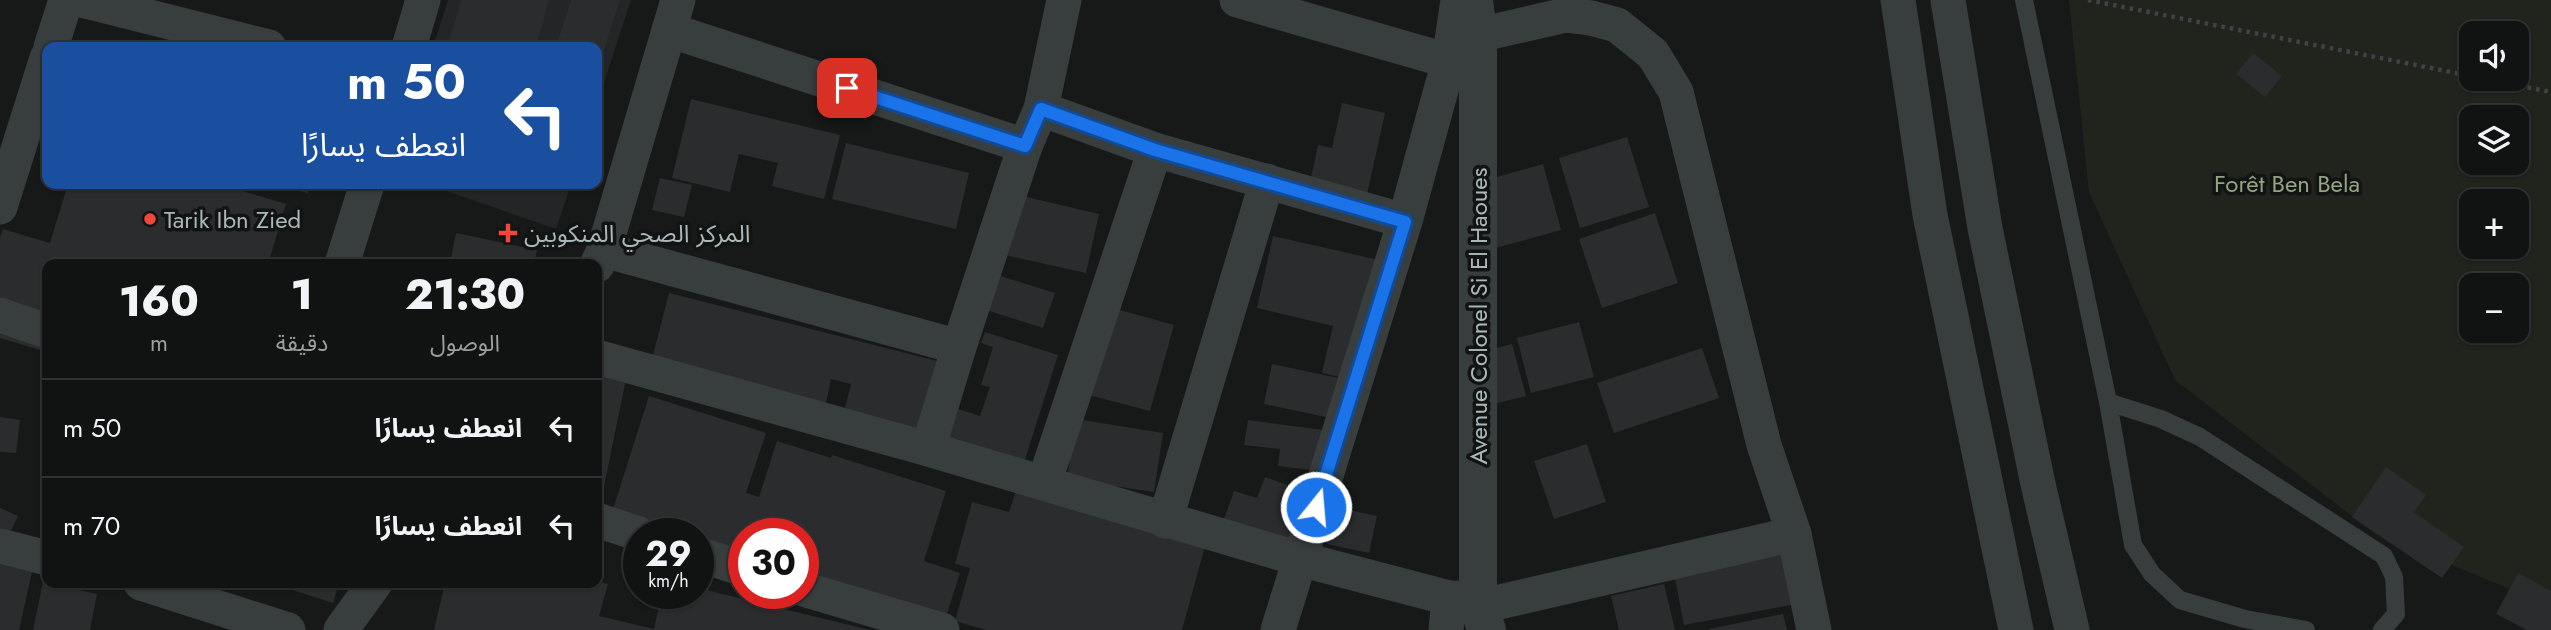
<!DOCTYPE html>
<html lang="ar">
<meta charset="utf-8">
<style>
:root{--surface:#111313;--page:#1e2021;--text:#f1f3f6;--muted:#9c9ea0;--line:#303233}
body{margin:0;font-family:Jost,"Noto Sans Arabic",sans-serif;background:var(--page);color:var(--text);direction:rtl;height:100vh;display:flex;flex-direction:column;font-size:26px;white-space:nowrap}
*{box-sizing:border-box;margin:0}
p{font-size:23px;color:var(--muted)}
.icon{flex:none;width:38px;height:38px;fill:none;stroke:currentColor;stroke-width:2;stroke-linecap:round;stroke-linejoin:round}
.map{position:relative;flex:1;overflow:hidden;direction:ltr}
.sheet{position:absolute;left:42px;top:259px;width:560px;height:329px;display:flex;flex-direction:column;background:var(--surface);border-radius:14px;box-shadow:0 2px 5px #0004,0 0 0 2px var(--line);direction:rtl}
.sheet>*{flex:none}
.hud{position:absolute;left:42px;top:42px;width:560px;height:147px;border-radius:14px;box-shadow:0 2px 5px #0004,0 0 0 2px var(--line);direction:rtl;background:#1a4fa0;color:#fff;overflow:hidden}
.buttons{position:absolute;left:2459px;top:21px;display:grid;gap:14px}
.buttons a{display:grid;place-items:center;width:70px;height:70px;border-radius:14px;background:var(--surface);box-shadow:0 2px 5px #0004,0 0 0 2px var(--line);font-size:35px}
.speed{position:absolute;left:623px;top:518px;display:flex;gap:14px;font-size:35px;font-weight:700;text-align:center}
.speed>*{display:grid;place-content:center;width:91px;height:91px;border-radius:50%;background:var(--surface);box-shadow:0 2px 5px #0004,0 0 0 2px var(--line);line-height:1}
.speed small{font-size:18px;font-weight:400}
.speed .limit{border:10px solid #d22;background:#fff;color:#111}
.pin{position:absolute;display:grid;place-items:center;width:60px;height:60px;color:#fff;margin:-30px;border-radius:14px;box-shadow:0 4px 10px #0006}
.me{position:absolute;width:77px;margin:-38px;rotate:17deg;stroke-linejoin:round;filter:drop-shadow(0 0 5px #0008)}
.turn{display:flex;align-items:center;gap:24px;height:147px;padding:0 21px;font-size:32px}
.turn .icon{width:91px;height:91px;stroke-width:2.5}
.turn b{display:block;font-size:49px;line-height:60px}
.eta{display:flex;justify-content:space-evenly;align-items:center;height:119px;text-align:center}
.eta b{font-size:42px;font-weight:800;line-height:49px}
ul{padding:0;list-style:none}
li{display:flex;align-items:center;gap:21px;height:98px;padding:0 21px;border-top:2px solid var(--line)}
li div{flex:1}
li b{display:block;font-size:26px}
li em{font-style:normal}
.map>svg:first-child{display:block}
.built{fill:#232526}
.green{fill:#20241d;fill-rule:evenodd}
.building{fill:#2a2c2d}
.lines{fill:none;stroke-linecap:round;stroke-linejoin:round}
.path{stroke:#3e4445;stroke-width:4.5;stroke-dasharray:3.5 5;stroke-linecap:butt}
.service{stroke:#383d3e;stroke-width:18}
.minor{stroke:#383d3e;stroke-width:35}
.tertiary{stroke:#383d3e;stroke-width:38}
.route-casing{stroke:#114b97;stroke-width:18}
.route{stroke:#1a73e8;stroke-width:12}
.poi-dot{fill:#ef483a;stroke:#121414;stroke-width:2.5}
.labels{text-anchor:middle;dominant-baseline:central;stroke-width:7;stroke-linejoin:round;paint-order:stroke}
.park-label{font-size:24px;fill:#93a481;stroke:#121414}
.poi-label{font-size:24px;fill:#aab7b9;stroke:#121414;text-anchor:start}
.street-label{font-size:24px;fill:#aab7b9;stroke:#121414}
</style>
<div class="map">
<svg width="2551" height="630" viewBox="0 0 2551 630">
<rect width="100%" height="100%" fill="#171919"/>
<g class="built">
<path d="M448,0H631L597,104V47H433Z"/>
<path d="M426,184H571L556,229Z"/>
</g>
<path class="green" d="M2069,0H2551V606L2374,533L2175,380L2089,192ZM2471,33H2516V79H2471ZM2471,117H2516V163H2471ZM2471,201H2516V247H2471ZM2471,285H2516V331H2471Z"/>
<g class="building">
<path d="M461,0H549L536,47H447Z"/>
<path d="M571,0H620L597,72V47H556Z"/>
<path d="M2253,53L2282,76L2265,97L2236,74Z"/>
<path d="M691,99L840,135L824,199L772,186L778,163L739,154L730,192L672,178Z"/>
<path d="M1342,103L1385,113L1366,199L1309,187L1318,145L1332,148Z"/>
<path d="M1627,137L1649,207L1580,228L1559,158Z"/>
<path d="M846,143L969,173L956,229L832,199Z"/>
<path d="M1543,164L1561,230L1492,249L1490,179Z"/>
<path d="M660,178L692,185L684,217L652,210Z"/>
<path d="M68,184H219L286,204L268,264H47V352L0,338V237L3,229L50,243Z"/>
<path d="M268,184H310L308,193Z"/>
<path d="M1018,195L1099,214L1086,273L1005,255Z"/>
<path d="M1655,213L1678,283L1602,308L1579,239Z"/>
<path d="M456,233L537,250L534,264H450Z"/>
<path d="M1273,236L1379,260L1352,380L1322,373L1333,326L1257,308Z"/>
<path d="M994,274L1055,293L1043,328L983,309Z"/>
<path d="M669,293L945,363L927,433L844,412L851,384L831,379L826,403L652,359Z"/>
<path d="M1109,307L1174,325L1150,411L1085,394Z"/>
<path d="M1579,322L1594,377L1531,393L1517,338Z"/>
<path d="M985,332L1058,355L1022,469L940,443L952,407L980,416L990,387L981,385L993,347L981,343Z"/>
<path d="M1512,344L1526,396L1494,404L1481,352Z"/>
<path d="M1702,348L1719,398L1614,433L1597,383Z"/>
<path d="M1272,364L1343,379L1335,419L1264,404Z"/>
<path d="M597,373L626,379L602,496L597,495Z"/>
<path d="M649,396L766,433L746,493L759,497L777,441L831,458L832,455L946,491L924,561L960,573L946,617L803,571V534H744V551L698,537V534H689L613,509Z"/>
<path d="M0,417L20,420L16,453L0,452Z"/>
<path d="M1076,419L1163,433L1154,492L1067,479Z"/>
<path d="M1248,420L1324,430L1319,471L1278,466L1280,449L1244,445Z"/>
<path d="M1587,444L1606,502L1554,519L1534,461Z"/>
<path d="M2386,467L2426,495L2414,512L2464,547L2442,578L2352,517Z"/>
<path d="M1265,477L1307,492L1289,542L1224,519L1234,491L1257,498Z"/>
<path d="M1016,491L1205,546L1182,630H986L955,621L970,568L955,564L972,502L1009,512Z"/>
<path d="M1335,507L1377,516L1369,553L1327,544Z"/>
<path d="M0,508L18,516L9,535L0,531Z"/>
<path d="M1786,552L1796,604L1684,625L1674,573Z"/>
<path d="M0,564L32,572L19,630H0Z"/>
<path d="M2518,573L2551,591V630H2527L2496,614Z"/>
<path d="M597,581L608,584L599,616L654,629L662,593H698V588L870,630H434L445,583Z"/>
<path d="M43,582L97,594L90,630H33Z"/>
<path d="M289,583H339L333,603L287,588Z"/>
<path d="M1664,584L1675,630H1619L1611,596Z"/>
<path d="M1783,614L1787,630H1709V629Z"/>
</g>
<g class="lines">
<g class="path">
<path d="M2088,0L2471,76"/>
<path d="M2486,79L2551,92"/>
</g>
<g class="service">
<path d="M2024,0L2108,402L2133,545L2152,574L2180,600L2245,619L2306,630"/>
<path d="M2108,402L2161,419L2200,437L2384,556L2394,577L2396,614L2382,630"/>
</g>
<g class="minor">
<path d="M82,0L269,47"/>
<path d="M1237,0L1449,61"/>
<path d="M1898,0L1930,215L2016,630"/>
<path d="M1948,0L1985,228L2038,484L2072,630"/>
<path d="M669,30L1025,146"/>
<path d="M1478,35L1566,15L1591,18L1617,25L1653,54L1676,92L1764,445L1794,534L1814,630"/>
<path d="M51,47L66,0"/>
<path d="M409,47L423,0"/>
<path d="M1041,109L1155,150L1405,221"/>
<path d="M0,207L47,58"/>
<path d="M604,250L959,347"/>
<path d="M342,264L367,184"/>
<path d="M597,265L604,250L678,0"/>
<path d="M0,315L47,331"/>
<path d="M597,357L928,449L959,347L1025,146L1041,109L1064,0"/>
<path d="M928,449L1300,559L1449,598L1478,599"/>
<path d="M1044,483L1155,150"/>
<path d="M597,520L639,534"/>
<path d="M1165,521L1267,181"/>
<path d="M0,546L47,558"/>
<path d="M698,554L744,569"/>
<path d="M141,583L288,630"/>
<path d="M803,589L942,630"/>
<path d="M1478,607L1794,534"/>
<path d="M341,630L375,583"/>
<path d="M1278,630L1405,221L1449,61L1458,0"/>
<path d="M1446,630L1449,598"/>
</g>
<path class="tertiary" d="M1474,0L1478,35V607L1487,630"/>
</g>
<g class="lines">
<g class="route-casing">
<path id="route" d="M847,88L1025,146L1041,109L1155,150L1405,222L1316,507"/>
</g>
<use href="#route" class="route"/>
</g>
<g class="poi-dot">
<circle cx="150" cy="219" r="7"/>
<path d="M504.5 222.5h7v7h7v7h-7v7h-7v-7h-7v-7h7z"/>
</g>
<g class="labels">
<g class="park-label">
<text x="2287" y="183">Forêt Ben Bela</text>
</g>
<g class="poi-label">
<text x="164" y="219">Tarik Ibn Zied</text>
<text x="524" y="233">المركز الصحي المنكوبين</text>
</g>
<g class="street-label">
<text transform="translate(1478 316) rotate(-90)">Avenue Colonel Si El Haoues</text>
</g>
</g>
</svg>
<div class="buttons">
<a><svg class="icon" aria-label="sound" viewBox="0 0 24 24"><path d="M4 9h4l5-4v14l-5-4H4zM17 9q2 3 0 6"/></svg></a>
<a><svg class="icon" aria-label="layers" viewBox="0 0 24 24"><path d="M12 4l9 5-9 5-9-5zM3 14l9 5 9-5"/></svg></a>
<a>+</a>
<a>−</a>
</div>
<div class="speed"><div>29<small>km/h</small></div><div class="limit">30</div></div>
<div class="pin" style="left:847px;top:88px;background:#d93025"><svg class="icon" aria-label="arrive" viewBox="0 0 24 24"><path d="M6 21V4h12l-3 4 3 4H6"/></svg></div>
<svg class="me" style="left:1316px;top:507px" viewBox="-20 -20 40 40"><circle r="17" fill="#1a73e8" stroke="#fff" stroke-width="3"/><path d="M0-11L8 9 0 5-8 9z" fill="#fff"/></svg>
<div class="hud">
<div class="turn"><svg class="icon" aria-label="left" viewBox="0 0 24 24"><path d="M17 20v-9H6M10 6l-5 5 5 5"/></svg><div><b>50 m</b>انعطف يسارًا</div></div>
</div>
<section class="sheet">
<div class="eta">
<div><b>21:30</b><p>الوصول</p></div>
<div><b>1</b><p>دقيقة</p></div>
<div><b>160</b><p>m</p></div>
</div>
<ul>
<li><svg class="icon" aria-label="left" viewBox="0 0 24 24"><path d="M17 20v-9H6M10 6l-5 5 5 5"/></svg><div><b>انعطف يسارًا</b></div><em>50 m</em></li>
<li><svg class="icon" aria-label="left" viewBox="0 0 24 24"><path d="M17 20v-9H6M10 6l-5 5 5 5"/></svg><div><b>انعطف يسارًا</b></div><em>70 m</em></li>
</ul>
</section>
</div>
